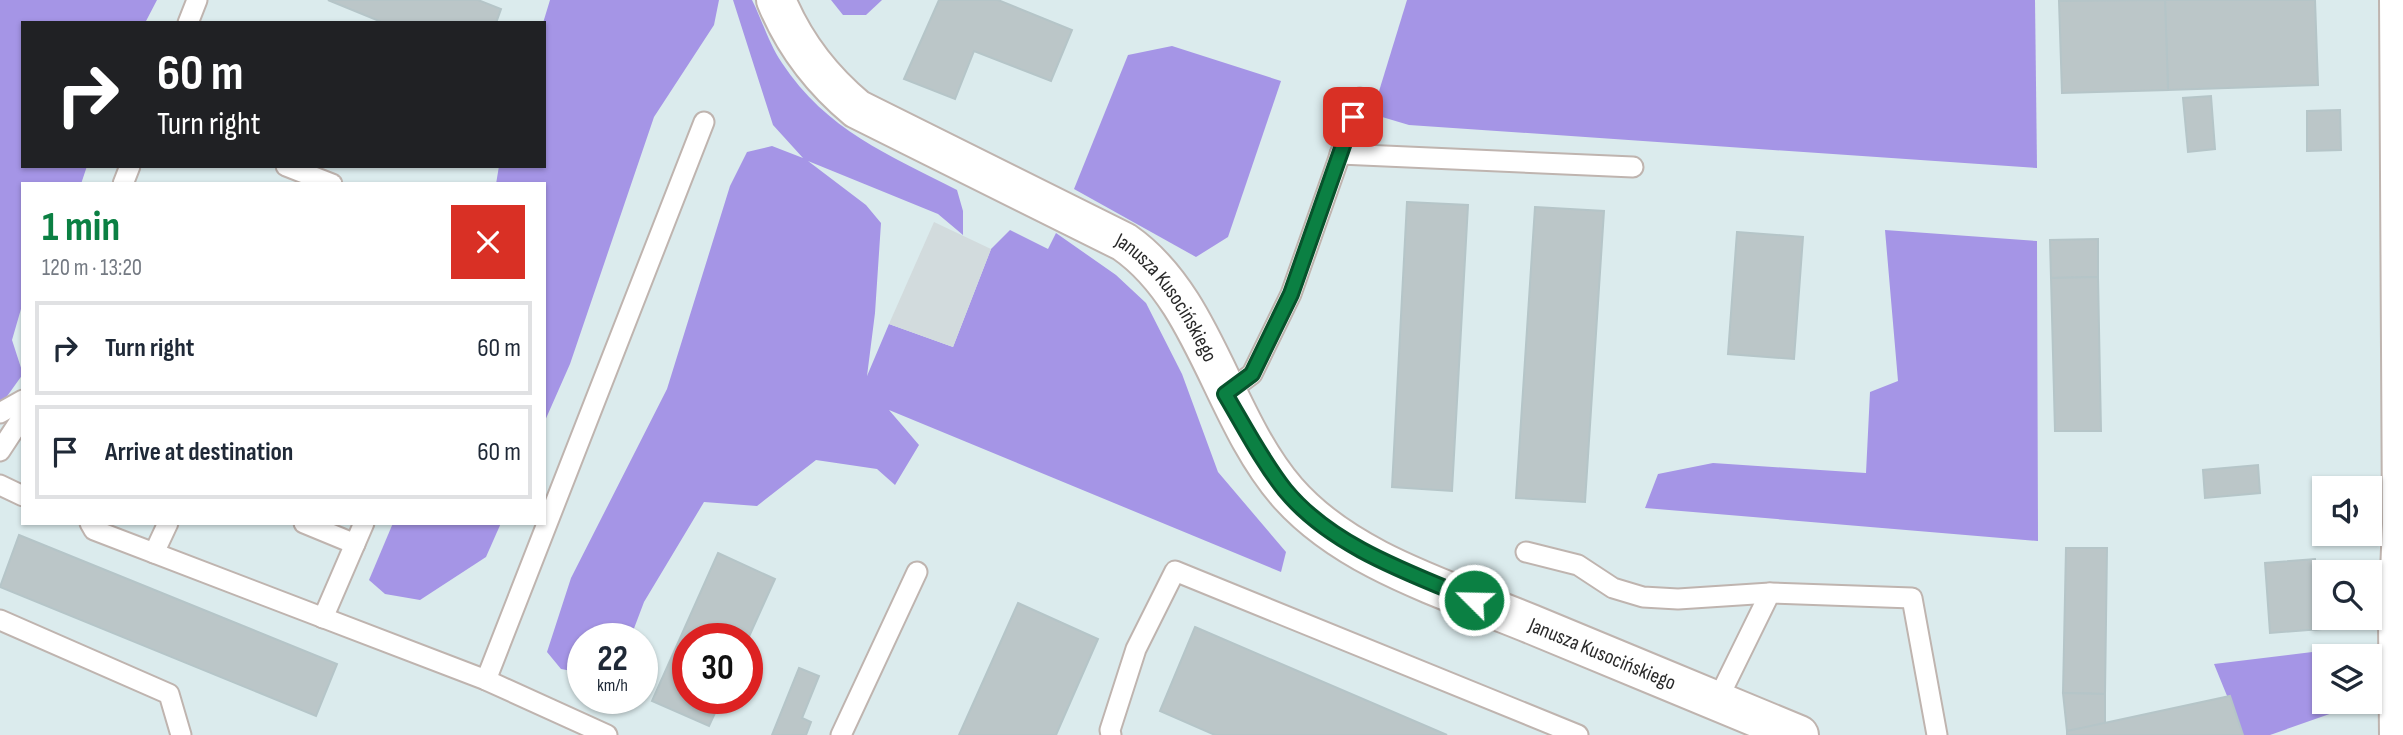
<!DOCTYPE html>
<meta charset="utf-8">
<style>
:root{--surface:#fff;--page:#f6f6f7;--text:#1f2937;--muted:#747a83;--line:#e0e1e3;--accent:#0b8043}
body{margin:0;font-family:"Sofia Sans Condensed",sans-serif;background:var(--page);color:var(--text);height:100vh;display:flex;flex-direction:column;font-size:26px;white-space:nowrap}
*{box-sizing:border-box;margin:0}
p{font-size:23px;color:var(--muted)}
.icon{flex:none;width:38px;height:38px;fill:none;stroke:currentColor;stroke-width:2;stroke-linecap:round;stroke-linejoin:round}
.map{position:relative;flex:1;overflow:hidden}
.panel{position:absolute;left:21px;top:182px;width:525px;height:343px;display:flex;flex-direction:column;background:var(--surface);border-radius:0px;box-shadow:0 2px 5px #0004}
.panel>*{flex:none}
.banner{position:absolute;left:21px;top:21px;width:525px;height:147px;border-radius:0px;box-shadow:0 2px 5px #0004;background:#202124;color:#fff;overflow:hidden}
.fabs{position:absolute;left:2312px;top:476px;display:grid;gap:14px}
.fabs a{display:grid;place-items:center;width:70px;height:70px;border-radius:0px;background:var(--surface);box-shadow:0 2px 5px #0004;font-size:35px}
.speed{position:absolute;left:567px;top:623px;display:flex;gap:14px;font-size:35px;font-weight:700;text-align:center}
.speed>*{display:grid;place-content:center;width:91px;height:91px;border-radius:50%;background:var(--surface);box-shadow:0 2px 5px #0004;line-height:1}
.speed small{font-size:18px;font-weight:400}
.speed .limit{border:10px solid #d22;background:#fff;color:#111}
.pin{position:absolute;display:grid;place-items:center;width:60px;height:60px;color:#fff;margin:-30px;border-radius:14px;box-shadow:0 4px 10px #0006}
.me{position:absolute;width:77px;margin:-38px;rotate:293deg;stroke-linejoin:round;filter:drop-shadow(0 0 5px #0008)}
.turn{display:flex;align-items:center;gap:24px;height:147px;padding:0 21px;font-size:32px}
.turn .icon{width:91px;height:91px;stroke-width:2.5}
.turn b{display:block;font-size:49px;line-height:60px}
.round{display:grid;place-items:center;flex:none;width:74px;height:74px;border-radius:0px;background:var(--page)}
.head{display:flex;align-items:center;justify-content:space-between;height:119px;padding:0 21px}
h1{font-size:42px;font-weight:700;line-height:52px;color:var(--accent)}
ul{padding:0;list-style:none}
li{display:flex;align-items:center;gap:21px;height:94px;margin:0 14px 10px;padding:0 7px;border:4px solid var(--line);border-radius:0px}
li div{flex:1}
li b{display:block;font-size:26px}
li em{font-style:normal}
.map>svg:first-child{display:block}
.green{fill:#a595e6}
.plaza{fill:#d2dbdd}
.building{fill:#bbc6c8;stroke:#b5c5c8;stroke-width:2}
.lines{fill:none;stroke-linecap:round;stroke-linejoin:round}
.service-casing{stroke:#bfb4af;stroke-width:23}
.minor-casing{stroke:#bfb4af;stroke-width:42}
.service{stroke:#fff;stroke-width:19}
.minor{stroke:#fff;stroke-width:38}
.route-casing{stroke:#07532c;stroke-width:18}
.route{stroke:#0b8043;stroke-width:12}
.labels{text-anchor:middle;dominant-baseline:central;stroke-width:6;stroke-linejoin:round;paint-order:stroke}
.street-label{font-size:21px;fill:#2a2a2a;stroke:#fff}
</style>
<div class="map">
<svg width="2403" height="735" viewBox="0 0 2403 735">
<rect width="100%" height="100%" fill="#dbebed"/>
<g class="green">
<path d="M0,0H157L145,23H23V166H87L81,184H23V302L12,340L23,374L0,406Z"/>
<path d="M550,0H719L714,25L654,117L570,364L544,423V184H496L499,166H544L543,23Z"/>
<path d="M733,0H752C762,20 769,44 782,63C826,130 889,155 957,190L963,211V235L938,214L808,161L866,205L881,223L875,313L867,376L889,324L953,347L991,249L1010,230L1048,249L1056,233L1116,275L1146,303L1182,374L1218,472L1286,552L1281,572L889,410L919,445L895,485L877,469L816,460L757,506L704,502L644,602L630,639H583V673L561,669L547,652L571,578L667,389L730,186L747,152L772,146L803,158L773,125Z"/>
<path d="M831,0H882L866,15H843Z"/>
<path d="M1407,0H2035L2037,168L1409,125L1372,114Z"/>
<path d="M1172,46L1281,81L1228,237L1196,257L1074,189L1128,55Z"/>
<path d="M1885,230L2037,241L2038,541L1645,508L1658,474L1713,463L1866,473L1870,392L1898,381Z"/>
<path d="M393,523H501L486,557L420,600L385,594L369,580Z"/>
<path d="M2369,645L2371,684L2370,689V656H2324V702L2361,703L2270,735H2243L2214,664Z"/>
</g>
<path class="plaza" d="M934,222L991,249L953,347L889,324Z"/>
<g class="building">
<path d="M328,0H478L501,9L496,23H384Z"/>
<path d="M939,0H998L1072,30L1051,81L974,51L955,99L904,79Z"/>
<path d="M2165,0H2315L2318,85L2168,90Z"/>
<path d="M2165,0L2168,90L2062,93L2059,1Z"/>
<path d="M2211,96L2215,149L2188,152L2183,98Z"/>
<path d="M2340,110L2341,150L2307,151V111Z"/>
<path d="M1407,202L1468,205L1452,491L1392,487Z"/>
<path d="M1535,207L1604,211L1585,502L1516,498Z"/>
<path d="M1737,232L1803,237L1794,359L1728,354Z"/>
<path d="M2098,239V277L2051,278L2050,240Z"/>
<path d="M2098,277L2101,431H2055L2051,278Z"/>
<path d="M2258,465L2260,493L2205,498L2203,470Z"/>
<path d="M19,535L337,664L316,716L0,587Z"/>
<path d="M2066,548H2107L2105,694L2063,693Z"/>
<path d="M718,553L775,579L747,641V639H688V698H722L709,726L652,701Z"/>
<path d="M2315,559L2321,629L2270,633L2265,563Z"/>
<path d="M1018,603L1098,639L1056,735H959Z"/>
<path d="M1195,627L1447,735H1215L1160,711Z"/>
<path d="M799,668L819,676L802,718L811,722L806,735H772Z"/>
<path d="M2063,693L2105,694V724L2067,731Z"/>
<path d="M2230,696L2243,735H2067V731Z"/>
</g>
<g class="lines">
<g class="service-casing">
<g id="service">
<path d="M188,23L197,0"/>
<path d="M1340,154L1633,167"/>
<path d="M286,166L332,184"/>
<path d="M123,184L130,166"/>
<path d="M1225,394L1252,374L1291,294L1360,98"/>
<path d="M0,413L23,400"/>
<path d="M0,451L23,416"/>
<path d="M0,485L23,496"/>
<path d="M90,523L94,530L486,680L704,122"/>
<path d="M304,523L355,544"/>
<path d="M1526,552L1578,565L1613,588L1643,597L1678,599L1770,593"/>
<path d="M154,553L168,523"/>
<path d="M323,618L364,523"/>
<path d="M0,620L169,694L181,735"/>
<path d="M486,680L607,735"/>
<path d="M1717,701L1770,593L1912,598L1937,735"/>
<path d="M841,735L917,572"/>
<path d="M1111,735L1110,730L1136,649L1175,571L1578,735"/>
</g>
</g>
<g class="minor-casing">
<g id="minor">
<path id="s1" d="M776,0C794,44 821,79 857,109L1124,242C1205,298 1222,417 1287,492C1347,561 1449,590 1531,624C1620,661 1710,698 1799,735"/>
<path d="M2399,735L2398,622L2402,524L2399,0"/>
</g>
</g>
<use href="#service" class="service"/>
<use href="#minor" class="minor"/>
</g>
<g class="lines">
<g class="route-casing">
<path id="route" d="M1353,117L1291,294L1252,374L1225,394C1244,426 1262,461 1285,490C1331,546 1409,573 1474,600"/>
</g>
<use href="#route" class="route"/>
</g>
<g class="labels">
<g class="street-label">
<text stroke="none"><textPath href="#s1" startOffset="506">Janusza Kusocińskiego</textPath></text>
<text stroke="none"><textPath href="#s1" startOffset="1094">Janusza Kusocińskiego</textPath></text>
</g>
</g>
</svg>
<div class="fabs">
<a><svg class="icon" aria-label="sound" viewBox="0 0 24 24"><path d="M4 9h4l5-4v14l-5-4H4zM17 9q2 3 0 6"/></svg></a>
<a><svg class="icon" aria-label="search" viewBox="0 0 24 24"><circle cx="10" cy="10" r="6"/><path d="M15 15l6 6"/></svg></a>
<a><svg class="icon" aria-label="layers" viewBox="0 0 24 24"><path d="M12 4l9 5-9 5-9-5zM3 14l9 5 9-5"/></svg></a>
</div>
<div class="speed"><div>22<small>km/h</small></div><div class="limit">30</div></div>
<div class="pin" style="left:1353px;top:117px;background:#d93025"><svg class="icon" aria-label="arrive" viewBox="0 0 24 24"><path d="M6 21V4h12l-3 4 3 4H6"/></svg></div>
<svg class="me" style="left:1474px;top:600px" viewBox="-20 -20 40 40"><circle r="17" fill="#0b8043" stroke="#fff" stroke-width="3"/><path d="M0-11L8 9 0 5-8 9z" fill="#fff"/></svg>
<div class="banner">
<div class="turn"><svg class="icon" aria-label="right" viewBox="0 0 24 24"><path d="M7 20v-9h11M14 6l5 5-5 5"/></svg><div><b>60 m</b>Turn right</div></div>
</div>
<section class="panel">
<div class="head"><div><h1>1 min</h1><p>120 m · 13:20</p></div><a class="round" style="background:#d93025;color:#fff"><svg class="icon" aria-label="close" viewBox="0 0 24 24"><path d="M6 6l12 12M18 6L6 18"/></svg></a></div>
<ul>
<li><svg class="icon" aria-label="right" viewBox="0 0 24 24"><path d="M7 20v-9h11M14 6l5 5-5 5"/></svg><div><b>Turn right</b></div><em>60 m</em></li>
<li><svg class="icon" aria-label="arrive" viewBox="0 0 24 24"><path d="M6 21V4h12l-3 4 3 4H6"/></svg><div><b>Arrive at destination</b></div><em>60 m</em></li>
</ul>
</section>
</div>
